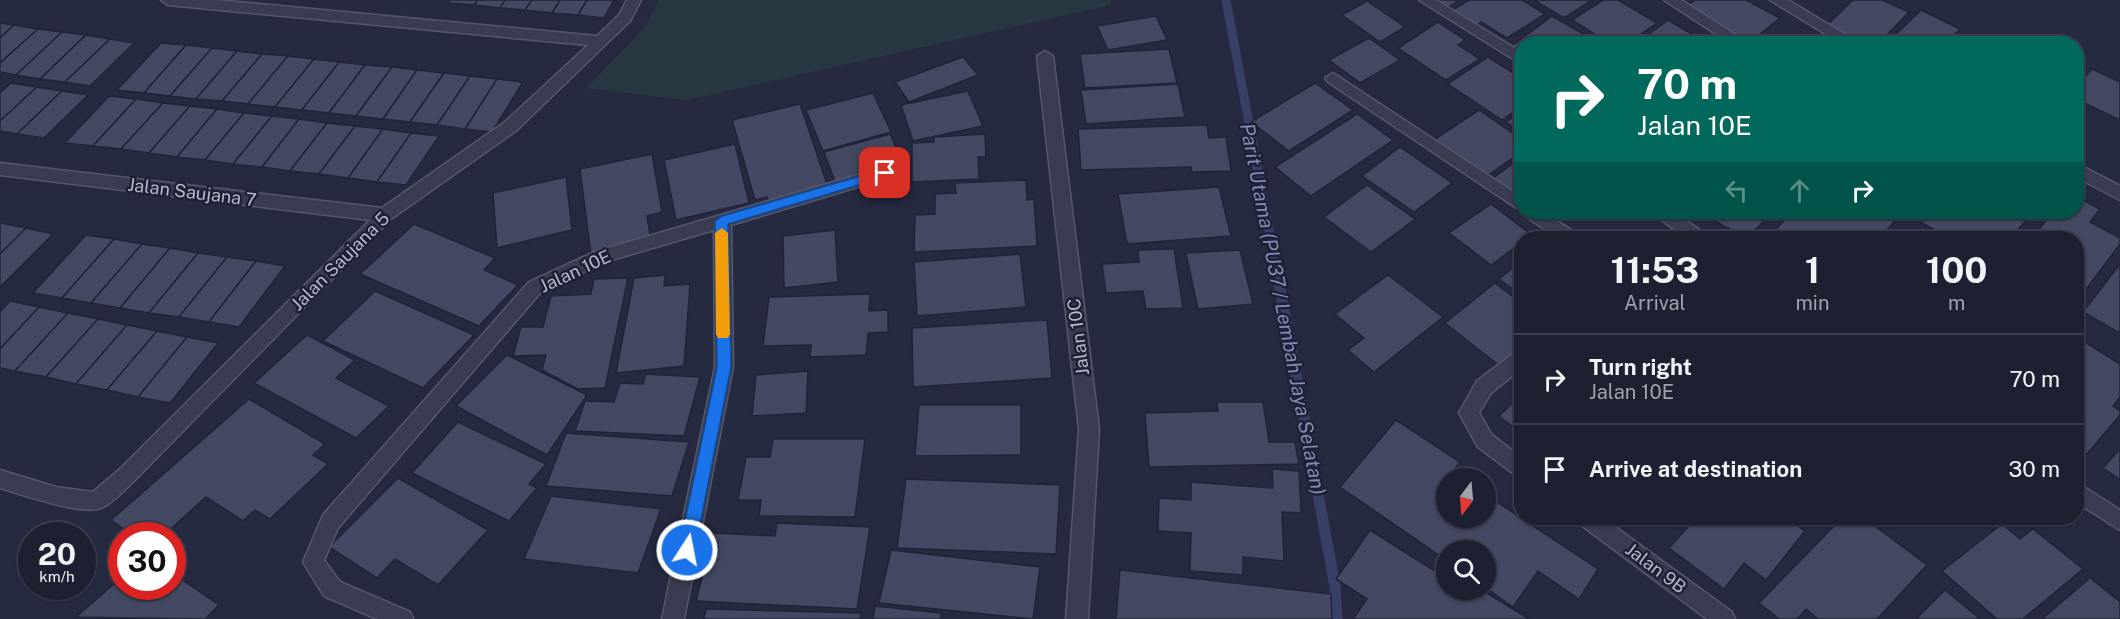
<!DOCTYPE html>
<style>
:root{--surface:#1c2031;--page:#252839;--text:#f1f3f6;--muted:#a0a3ab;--line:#3a3e4d}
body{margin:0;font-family:"Public Sans",sans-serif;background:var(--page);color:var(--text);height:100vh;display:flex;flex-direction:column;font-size:22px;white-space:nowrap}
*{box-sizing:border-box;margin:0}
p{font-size:20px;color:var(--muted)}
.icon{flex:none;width:33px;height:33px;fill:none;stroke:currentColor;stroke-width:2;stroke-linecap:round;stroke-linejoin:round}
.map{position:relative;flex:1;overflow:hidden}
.drawer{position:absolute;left:1514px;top:231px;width:570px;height:294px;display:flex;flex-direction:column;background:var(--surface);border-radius:24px;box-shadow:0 2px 4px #0004,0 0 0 2px var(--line)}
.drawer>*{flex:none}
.guide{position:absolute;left:1514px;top:36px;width:570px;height:183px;border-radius:24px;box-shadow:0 2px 4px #0004,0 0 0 2px var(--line);background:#00695c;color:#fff;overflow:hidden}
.needle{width:39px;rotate:196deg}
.controls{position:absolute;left:1436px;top:468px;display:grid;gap:12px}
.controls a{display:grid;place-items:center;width:60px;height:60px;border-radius:50%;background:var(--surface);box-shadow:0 2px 4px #0004,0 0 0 2px var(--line);font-size:30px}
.speed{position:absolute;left:18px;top:522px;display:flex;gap:12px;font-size:30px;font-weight:700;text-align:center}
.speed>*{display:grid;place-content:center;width:78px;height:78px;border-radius:50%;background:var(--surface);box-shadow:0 2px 4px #0004,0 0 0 2px var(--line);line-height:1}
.speed small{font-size:15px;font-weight:400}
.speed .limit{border:9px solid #d22;background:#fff;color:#111}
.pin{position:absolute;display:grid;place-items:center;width:51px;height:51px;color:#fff;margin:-26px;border-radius:12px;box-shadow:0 3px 9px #0006}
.me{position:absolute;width:66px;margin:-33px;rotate:11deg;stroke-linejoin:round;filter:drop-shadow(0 0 4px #0008)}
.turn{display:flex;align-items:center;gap:21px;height:126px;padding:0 24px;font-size:27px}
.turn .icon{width:78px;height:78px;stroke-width:2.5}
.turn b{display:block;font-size:42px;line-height:51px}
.lanes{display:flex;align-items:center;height:57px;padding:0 24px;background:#0003;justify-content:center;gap:30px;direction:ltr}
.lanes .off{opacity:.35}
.eta{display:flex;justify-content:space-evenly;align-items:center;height:102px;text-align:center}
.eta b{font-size:36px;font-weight:700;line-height:42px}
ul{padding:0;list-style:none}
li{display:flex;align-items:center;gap:18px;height:90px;padding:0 24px;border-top:2px solid var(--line)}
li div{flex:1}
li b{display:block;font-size:22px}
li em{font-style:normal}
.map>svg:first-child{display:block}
.green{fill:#283842}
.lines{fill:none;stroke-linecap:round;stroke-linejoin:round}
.stream-far1{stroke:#394068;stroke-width:9}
.stream{stroke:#394068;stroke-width:11}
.building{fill:#444963;stroke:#212438;stroke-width:1.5}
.minor-casing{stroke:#55586b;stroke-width:3}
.minor{fill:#3a3d51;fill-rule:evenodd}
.route{fill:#1a73e8;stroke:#114b97;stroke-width:1.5}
.slow{fill:#f59e0b}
.labels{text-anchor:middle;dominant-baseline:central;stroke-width:5;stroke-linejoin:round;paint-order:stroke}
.street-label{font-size:18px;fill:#b7b9cb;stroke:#1f2236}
.water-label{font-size:20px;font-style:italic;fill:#858db7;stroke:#1f2236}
</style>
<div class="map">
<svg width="2120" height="619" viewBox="0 0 2120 619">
<rect width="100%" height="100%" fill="#262a41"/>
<path class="green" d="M659,0H1111V5L687,100L586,88L645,28Z"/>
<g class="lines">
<path class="stream-far1" d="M1226,0L1278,279"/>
<path class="stream" d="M1278,278L1335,586L1337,619"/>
</g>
<g class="building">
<path d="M450,0H478L474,5L448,3Z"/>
<path d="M478,0H505L500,8L474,5Z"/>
<path d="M505,0H532L525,10L500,8Z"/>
<path d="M532,0H560L552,13L525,10Z"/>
<path d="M560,0H587L578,15L552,13Z"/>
<path d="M587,0H614L604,18L578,15Z"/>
<path d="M1431,0H1459L1446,9Z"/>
<path d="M1469,0H1522L1545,14L1507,38L1481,22L1476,26L1451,11Z"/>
<path d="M1534,0H1592L1564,18Z"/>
<path d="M1603,0H1618L1657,23L1626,44H1610L1572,20Z"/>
<path d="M1695,0H1746L1780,18L1749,43L1684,8Z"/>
<path d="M1853,0H1882L1909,12L1878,44H1862L1826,26Z"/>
<path d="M1367,1L1405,27L1380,42L1342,15Z"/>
<path d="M1921,10L1960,29L1945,44H1886Z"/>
<path d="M1156,16L1167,40L1108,50L1097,26Z"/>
<path d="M1552,16L1601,44H1521V59L1506,50Z"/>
<path d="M1668,20L1709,44H1636Z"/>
<path d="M1438,22L1465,40L1458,45L1480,59L1446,80L1398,48Z"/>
<path d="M0,23L14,25L0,38Z"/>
<path d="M14,25L38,29L0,63V38Z"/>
<path d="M38,29L62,32L16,75L0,72V63Z"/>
<path d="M62,32L86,35L40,79L16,75Z"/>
<path d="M86,35L110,39L65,82L40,79Z"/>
<path d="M1369,38L1400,60L1360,83L1329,60Z"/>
<path d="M110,39L134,43L90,86L65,82Z"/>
<path d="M161,43L186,45L144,93L117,90Z"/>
<path d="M186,45L212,48L170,96L144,93Z"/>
<path d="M212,48L237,51L196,99L170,96Z"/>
<path d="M1169,49L1177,83L1085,88L1080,54Z"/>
<path d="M237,51L262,54L222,101L196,99Z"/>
<path d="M262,54L288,56L248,104L222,101Z"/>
<path d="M288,56L314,59L275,107L248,104Z"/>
<path d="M963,57L978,75L909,102L895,82Z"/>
<path d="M1488,57L1521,78V107L1502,120L1448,84Z"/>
<path d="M314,59L339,62L302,110L275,107Z"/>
<path d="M339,62L365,65L329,113L302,110Z"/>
<path d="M365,65L392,67L356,116L329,113Z"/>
<path d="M392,67L417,70L383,119L356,116Z"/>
<path d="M2092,69L2120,82V120L2076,99V73L2085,77Z"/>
<path d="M417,70L444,73L410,122L383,119Z"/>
<path d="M444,73L470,76L437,125L410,122Z"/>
<path d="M470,76L497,79L465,129L437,125Z"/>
<path d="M497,79L523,82L492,132L465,129Z"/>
<path d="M11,83L37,87L0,121V93Z"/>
<path d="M1315,83L1353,110L1289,151L1251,122Z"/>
<path d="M1178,84L1185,117L1086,124L1081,90Z"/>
<path d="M37,87L62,91L17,134L0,131V121Z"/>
<path d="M62,91L88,95L44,138L17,134Z"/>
<path d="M968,91L983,126L913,141L901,105Z"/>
<path d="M873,93L891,132L823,151L806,110Z"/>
<path d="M109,96L136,99L93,146L65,143Z"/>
<path d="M136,99L163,103L121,149L93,146Z"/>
<path d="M163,103L190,106L149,153L121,149Z"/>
<path d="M800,104L830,193L771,208L767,197L755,200L732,120Z"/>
<path d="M190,106L217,109L177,157L149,153Z"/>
<path d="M217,109L244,113L205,160L177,157Z"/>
<path d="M1479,110L1521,139V152L1487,176L1435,139Z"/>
<path d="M1521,112V132L1506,122Z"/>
<path d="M244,113L272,116L233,164L205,160Z"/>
<path d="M1357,114L1393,140L1311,196L1275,167Z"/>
<path d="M272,116L299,119L262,167L233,164Z"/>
<path d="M299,119L327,123L290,171L262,167Z"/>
<path d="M327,123L355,126L319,174L290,171Z"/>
<path d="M1207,125L1209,138L1226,137L1231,171L1192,172L1191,167L1081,170L1078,129Z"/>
<path d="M355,126L383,129L348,178L319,174Z"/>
<path d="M383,129L411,133L377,182L348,178Z"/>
<path d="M411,133L439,136L406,185L377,182Z"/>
<path d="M890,134L905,169L837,187L824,152Z"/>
<path d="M985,134L986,157H978L979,179L912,182V143L934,142V137Z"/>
<path d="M735,144L749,203L676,220L664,160Z"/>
<path d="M1400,147L1452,183L1414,212L1362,176Z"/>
<path d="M652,154L662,212L647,216L651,240L591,255L580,169Z"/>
<path d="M1521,158V197L1493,178Z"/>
<path d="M566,177L572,230L497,248L493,193Z"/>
<path d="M1026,180L1027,200L1034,199L1037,246L914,252L915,215L935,214V194L956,193L955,183Z"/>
<path d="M1367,185L1415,219L1371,252L1324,217Z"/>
<path d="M1219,187L1231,236L1127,244L1118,194Z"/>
<path d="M2076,196L2100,209L2090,222L2120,238V244L2081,296L2076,293V238H2032L2053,212H2076Z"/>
<path d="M1491,204L1532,235L1528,238H1521V243L1491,265L1449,233Z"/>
<path d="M1541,212H1572L1557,223Z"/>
<path d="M1698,212H1774L1746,238Z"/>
<path d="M1792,212H1896L1901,214L1880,238H1768Z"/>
<path d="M1933,212H2033L2011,238H1949L1922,223Z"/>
<path d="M0,223L26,228L0,254Z"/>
<path d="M414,224L495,258L484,270L518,285L479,326L360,274Z"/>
<path d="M26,228L53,234L0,287V254Z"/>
<path d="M835,230L838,282L784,288L783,236Z"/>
<path d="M1909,230L1924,238H1902Z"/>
<path d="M86,235L114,239L62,298L33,293Z"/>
<path d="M114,239L142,244L91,303L62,298Z"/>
<path d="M142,244L170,248L120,308L91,303Z"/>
<path d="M170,248L198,253L149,313L120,308Z"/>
<path d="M1174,249L1183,308L1146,309L1143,291L1106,293L1102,264L1139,262L1138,250Z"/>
<path d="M1240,250L1253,304L1198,309L1186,253Z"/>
<path d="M198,253L227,257L179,317L149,313Z"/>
<path d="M1020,254L1026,307L917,316L914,262Z"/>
<path d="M227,257L256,261L209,322L179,317Z"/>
<path d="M256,261L285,266L239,327L209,322Z"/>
<path d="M1521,261V295L1499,279Z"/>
<path d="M2120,264V333L2083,312Z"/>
<path d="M665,275L664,286L690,284L684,366L616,373L634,278Z"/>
<path d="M1388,275L1443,317L1374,372L1348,350L1364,338L1335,314Z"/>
<path d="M628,278L605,388L578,389L542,370L546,355L513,356L521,327H543L551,296L591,294L594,279Z"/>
<path d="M1495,283L1521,303V350L1501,367L1445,323Z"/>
<path d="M375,291L474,335L423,388L323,341Z"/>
<path d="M870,294L869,311L888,310V332L868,333L866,355L810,357L811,345L763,346L769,297Z"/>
<path d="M10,301L39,307L0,349V312Z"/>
<path d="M39,307L68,313L15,371L0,368V349Z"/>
<path d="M68,313L98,319L46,377L15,371Z"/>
<path d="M98,319L127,325L76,384L46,377Z"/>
<path d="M1047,320L1052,378L913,387L912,328Z"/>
<path d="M127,325L157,331L107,390L76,384Z"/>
<path d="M157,331L187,337L138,397L107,390Z"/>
<path d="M307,335L355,360L336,378L389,406L356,438L254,383Z"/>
<path d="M187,337L218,343L170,403L138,397Z"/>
<path d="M2080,339L2120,364V397L2113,406L2120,411V415L2087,454L2076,447V343Z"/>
<path d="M507,355L587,395L547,455L456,406Z"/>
<path d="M808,371L806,413L752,416L756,375Z"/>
<path d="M646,374L700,377L684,436L575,431L585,401L614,402L620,383L643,384Z"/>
<path d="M1521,395V433L1499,416Z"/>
<path d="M249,399L325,444L313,455L328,464L270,519L255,510L243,521L206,497L163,536H134L111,520Z"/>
<path d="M1217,402H1263L1269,442H1295L1299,464L1149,467L1145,413L1218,411Z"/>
<path d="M919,405H1021V455L915,456Z"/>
<path d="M1396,420L1460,462L1452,472L1461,478H1446V518H1485V494L1598,569L1579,599L1538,571L1513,607L1485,587V550H1446V560L1340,487Z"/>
<path d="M458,422L546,464L529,484L537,488L509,521L412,473Z"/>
<path d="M566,433L689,442L672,496L546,486Z"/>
<path d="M773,439H865L855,517L759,516L761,500H738L746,457H770Z"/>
<path d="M2120,449V480L2103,468Z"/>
<path d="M1272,469L1299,471L1301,513L1282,512L1284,561L1243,557V575L1190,571L1191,533L1158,531L1159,498L1191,500V482L1273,488Z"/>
<path d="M398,478L488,530L438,585L395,559L377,578L329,547Z"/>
<path d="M906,479L1060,485L1056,554L897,548Z"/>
<path d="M551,496L661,509L638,573L524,559Z"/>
<path d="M1696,518H1786L1805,531L1766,580L1744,563L1724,589L1669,548Z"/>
<path d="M1842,518H1864L1927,565L1877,619H1818L1806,609L1797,619H1779L1759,603Z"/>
<path d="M777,523L870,527L857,609L696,601L713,533L775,536Z"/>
<path d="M2002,524L2020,539L2033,529L2083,569L2023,619H1997L1942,571Z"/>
<path d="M1370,530L1446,578V590H1482L1529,619H1353L1367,599L1336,579Z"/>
<path d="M891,550L1040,567L1033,619L879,603Z"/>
<path d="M1120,570L1331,594L1332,619H1116Z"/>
<path d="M172,573L219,605L205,619L76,617L122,577V586H150L152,589L155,586H172Z"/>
<path d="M2090,578L2120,602V619H2042Z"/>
<path d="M1945,590L1980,619H1916Z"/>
<path d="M875,606L941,613V619H873Z"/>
<path d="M706,609L861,613L860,619H704Z"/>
</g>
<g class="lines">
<g class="minor-casing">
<g id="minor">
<path d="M161,0H217L597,36L619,15L627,0H641L630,21L517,130L391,219L134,481C124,490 113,503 101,508C83,516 20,494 0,488V470L56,487L93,492L120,469L370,220L0,175V163L382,208L505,122L588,45L168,5Z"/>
<path d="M1419,0H1436L1521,52V64Z"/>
<path d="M1664,0H1681L1750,44H1731Z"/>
<path d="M1770,0H1788L1861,44H1842Z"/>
<path d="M1045,51L1053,56L1099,429L1088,619H1066L1079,429L1037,56Z"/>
<path d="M1333,73L1521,197V211L1328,82L1325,78Z"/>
<path d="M2076,163L2120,186V200L2076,177Z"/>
<path d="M885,167L891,169L893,173L891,177L731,225L733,367L684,619H662L715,367L714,230L605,262L541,292L338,528L324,560L340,582L410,612L413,619H377L324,596L303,562L323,515L529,282L594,252Z"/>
<path d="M1523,212H1543L1576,233L1579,238H1558L1525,216Z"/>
<path d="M1654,212H1674L1704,233L1707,238H1686L1656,216Z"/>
<path d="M1521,350V369L1491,393L1479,413L1492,435L1521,457V477L1514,474L1478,447L1459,413L1477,381L1514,353Z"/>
<path d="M2076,482L2120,510V530L2076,502Z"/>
<path d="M1578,518H1603L1732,612L1735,619H1707L1581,525Z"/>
</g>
</g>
<use href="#minor" class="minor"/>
</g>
<path class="route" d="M885,169L891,173L889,176L728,224L731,367L695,550L693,555L687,558L681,555L679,550L717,367L715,221L722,216Z"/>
<path class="slow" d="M722,228L728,233L730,334L728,338H718L716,334L715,233Z"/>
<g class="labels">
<g class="street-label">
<text transform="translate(192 192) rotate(7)">Jalan Saujana 7</text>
<text transform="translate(340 261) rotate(-45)">Jalan Saujana 5</text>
<text transform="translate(575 271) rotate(-25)">Jalan 10E</text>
<text transform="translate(1078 337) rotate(-97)">Jalan 10C</text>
<text transform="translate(1656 568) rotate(37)">Jalan 9B</text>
</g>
<g class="water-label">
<text transform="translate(1283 309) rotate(79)">Parit Utama (PU37 / Lembah Jaya Selatan)</text>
</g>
</g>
</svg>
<div class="controls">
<a><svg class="needle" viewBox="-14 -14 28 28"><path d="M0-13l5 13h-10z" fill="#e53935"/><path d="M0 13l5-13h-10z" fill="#a0a3ab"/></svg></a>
<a><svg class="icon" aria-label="search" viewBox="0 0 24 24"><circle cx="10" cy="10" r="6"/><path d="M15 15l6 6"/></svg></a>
</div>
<div class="speed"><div>20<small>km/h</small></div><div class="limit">30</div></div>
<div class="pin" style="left:885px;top:173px;background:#d93025"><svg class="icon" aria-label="arrive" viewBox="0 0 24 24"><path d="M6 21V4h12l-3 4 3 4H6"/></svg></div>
<svg class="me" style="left:687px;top:550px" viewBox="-20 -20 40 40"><circle r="17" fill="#1a73e8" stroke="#fff" stroke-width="3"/><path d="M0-11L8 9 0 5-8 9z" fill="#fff"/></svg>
<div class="guide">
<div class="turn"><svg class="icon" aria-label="right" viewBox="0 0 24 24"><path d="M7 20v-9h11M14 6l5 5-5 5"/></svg><div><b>70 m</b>Jalan 10E</div></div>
<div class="lanes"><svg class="icon off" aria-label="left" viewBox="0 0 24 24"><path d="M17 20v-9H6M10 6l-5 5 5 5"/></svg><svg class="icon off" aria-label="ahead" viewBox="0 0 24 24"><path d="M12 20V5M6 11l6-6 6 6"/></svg><svg class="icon" aria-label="right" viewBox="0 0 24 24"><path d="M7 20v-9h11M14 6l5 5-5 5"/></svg></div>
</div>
<section class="drawer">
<div class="eta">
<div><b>11:53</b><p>Arrival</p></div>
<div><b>1</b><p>min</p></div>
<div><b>100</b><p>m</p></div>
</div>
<ul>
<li><svg class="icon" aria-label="right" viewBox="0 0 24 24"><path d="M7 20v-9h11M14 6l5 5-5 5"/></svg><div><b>Turn right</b><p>Jalan 10E</p></div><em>70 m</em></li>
<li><svg class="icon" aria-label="arrive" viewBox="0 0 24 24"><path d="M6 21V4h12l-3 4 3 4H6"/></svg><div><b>Arrive at destination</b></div><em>30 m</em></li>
</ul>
</section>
</div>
